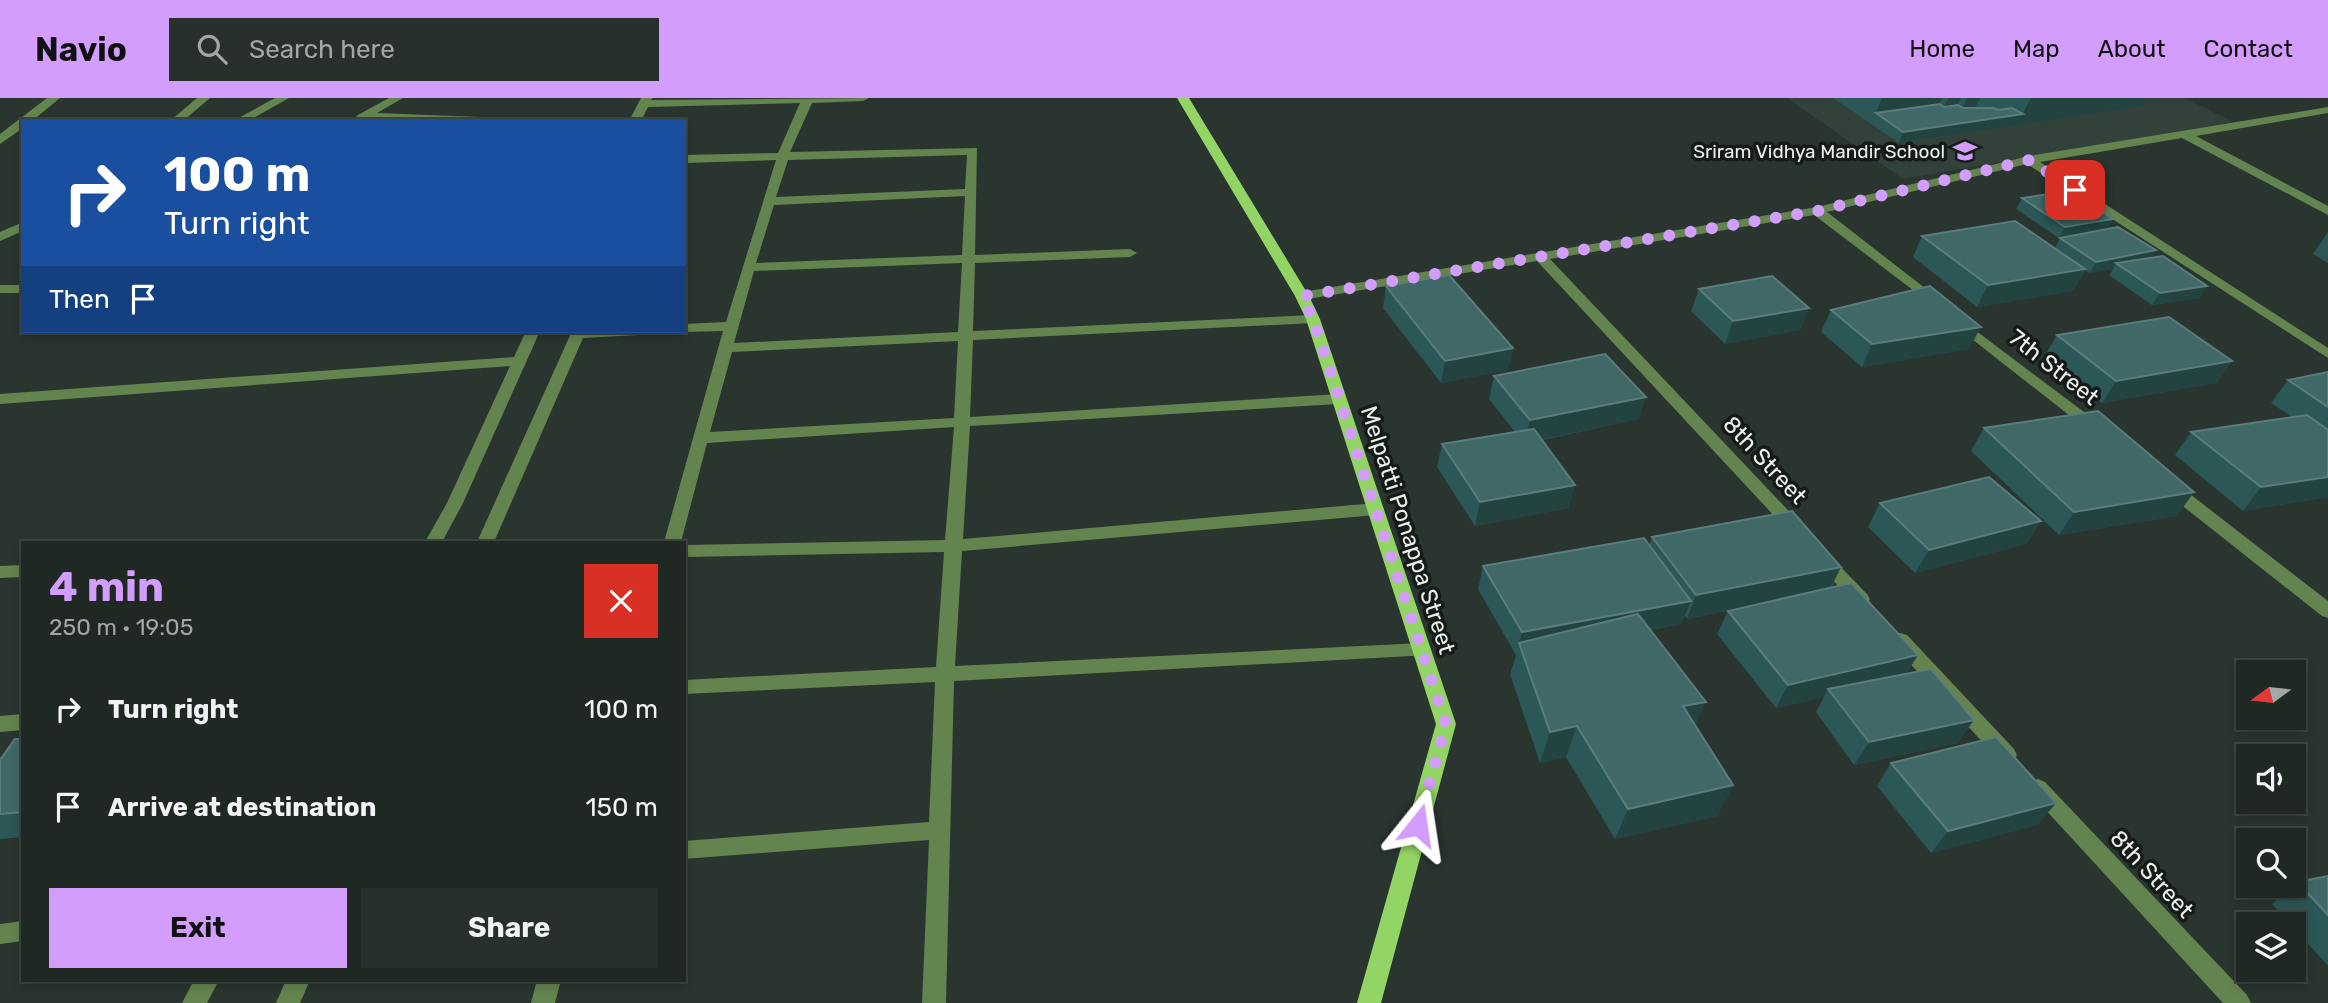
<!DOCTYPE html>
<meta charset="utf-8">
<style>
:root{--surface:#202823;--page:#28302b;--text:#f1f3f6;--muted:#a2a6a6;--line:#3d4441;--accent:#d29dfd}
body{margin:0;font-family:Rubik,sans-serif;background:var(--page);color:var(--text);height:100vh;display:flex;flex-direction:column;font-size:26px;white-space:nowrap}
*{box-sizing:border-box;margin:0}
p{font-size:23px;color:var(--muted)}
.icon{flex:none;width:38px;height:38px;fill:none;stroke:currentColor;stroke-width:2;stroke-linecap:round;stroke-linejoin:round}
.map{position:relative;flex:1;overflow:hidden}
.drawer{position:absolute;left:21px;top:443px;width:665px;height:441px;display:flex;flex-direction:column;background:var(--surface);border-radius:0px;box-shadow:0 4px 10px #0003,0 0 0 2px var(--line)}
.drawer>*{flex:none}
.guide{position:absolute;left:21px;top:21px;width:665px;height:214px;border-radius:0px;box-shadow:0 4px 10px #0003,0 0 0 2px var(--line);background:#1a4fa0;color:#fff;overflow:hidden}
.needle{width:46px;rotate:255deg}
.buttons{position:absolute;left:2236px;top:562px;display:grid;gap:14px}
.buttons a{display:grid;place-items:center;width:70px;height:70px;border-radius:0px;background:var(--surface);box-shadow:0 4px 10px #0003,0 0 0 2px var(--line);font-size:35px}
.pin{position:absolute;display:grid;place-items:center;width:60px;height:60px;color:#fff;margin:-30px;border-radius:14px;box-shadow:0 4px 10px #0006}
.me{position:absolute;width:77px;margin:-38px;rotate:15deg;stroke-linejoin:round;filter:drop-shadow(0 0 5px #0008)}
.turn{display:flex;align-items:center;gap:24px;height:147px;padding:0 28px;font-size:32px}
.turn .icon{width:91px;height:91px;stroke-width:2.5}
.turn b{display:block;font-size:49px;line-height:60px}
.then{display:flex;align-items:center;height:66px;padding:0 28px;background:#0003;gap:14px;font-size:26px}
.round{display:grid;place-items:center;flex:none;width:74px;height:74px;border-radius:0px;background:var(--page)}
.summary{display:flex;align-items:center;justify-content:space-between;height:119px;padding:0 28px}
h1{font-size:42px;font-weight:700;line-height:52px;color:var(--accent)}
.cta{display:flex;gap:14px;margin-top:auto;padding:14px 28px}
.cta a{flex:1;height:80px;border-radius:0px;background:var(--accent);color:#111;font-size:28px;font-weight:700;line-height:80px;text-align:center}
.cta a+a{background:var(--page);color:var(--text)}
ul{padding:0;list-style:none}
li{display:flex;align-items:center;gap:21px;height:98px;padding:0 28px}
li div{flex:1}
li b{display:block;font-size:26px}
li em{font-style:normal}
header{display:flex;align-items:center;gap:42px;box-sizing:border-box;height:98px;padding:0 35px;background:var(--accent);color:#111}
header strong{font-size:33px}
nav{display:flex;gap:38px;margin-inline-start:auto;font-size:24px}
.search{width:490px;height:63px;background:var(--page);display:flex;align-items:center;gap:18px;box-sizing:border-box;padding:0 24px;border-radius:0px;color:var(--muted);font-size:26px}
.map>svg:first-child{display:block}
.built{fill:#32423a}
.lines{fill:none;stroke-linecap:round;stroke-linejoin:round}
.minor{fill:#64844f;fill-rule:evenodd}
.major{fill:#93d564;fill-rule:evenodd}
.wall{fill:#2b5756}
.shaded-wall{fill:#224340}
.building{fill:#406867;stroke:#5a7d7c;stroke-width:2}
.route{stroke:#d29dfd;stroke-width:12;stroke-dasharray:0 21.6}
.labels{text-anchor:middle;dominant-baseline:central;stroke-width:7;stroke-linejoin:round;paint-order:stroke}
.far-poi-label{font-size:19px;fill:#eaf0ed;stroke:#161b18;text-anchor:end}
.street-label{font-size:23px;fill:#eaf0ed;stroke:#161b18}
</style>
<header>
<strong>Navio</strong>
<div class="search"><svg class="icon" aria-label="search" viewBox="0 0 24 24"><circle cx="10" cy="10" r="6"/><path d="M15 15l6 6"/></svg>Search here</div>
<nav><a>Home</a><a>Map</a><a>About</a><a>Contact</a></nav>
</header>
<div class="map">
<svg width="2328" height="905" viewBox="0 0 2328 905">
<rect width="100%" height="100%" fill="#2a352f"/>
<path class="built" d="M1787,0H2185L2233,24L1903,81Z"/>
<g class="lines">
<g class="minor">
<path d="M47,0H60L32,23H23V30L0,46V36Z"/>
<path d="M197,0H210L183,23H170Z"/>
<path d="M275,0H289L248,23H233Z"/>
<path d="M389,0H403L377,15L505,20L511,23C485,23 370,28 356,18Z"/>
<path d="M641,0H653L651,2L869,0L863,3L812,5L790,54L977,50L975,157L1130,151L1137,155L1130,159L975,165L973,233L1313,217L1320,221L1313,225L973,242L970,319L1339,296L1347,301L1339,306L970,328L963,441L1376,405L1384,411L1376,417L962,453L955,568L1422,545L1429,547L1431,552L1429,557L954,583L946,905H922L929,742L684,761V743L929,724L935,584L684,596V582L936,569L944,454L684,459V447L945,442L954,329L707,345L681,444H664L723,233L684,234L679,233H684V226L726,224L776,62L684,65V57L778,55L800,5L648,9L641,23H629ZM967,57L965,91L776,99L788,62ZM965,98L962,157L756,165L774,107ZM962,165L958,234L734,245L754,173ZM958,243L954,320L710,334L732,254Z"/>
<path d="M2328,9V15L2196,38L2328,108V117L2182,40L2040,64L2328,250V260L2027,66L1827,114L1939,201L1941,204L1934,208L1814,117L1550,161L1803,428L1806,432L1797,438L1791,436L1537,163L1302,202L1295,198L1302,194L1817,109L2029,58Z"/>
<path d="M23,124V133L0,143V134Z"/>
<rect x="0" y="187" width="23" height="8"/>
<path d="M1959,220L2100,326L2102,329L2100,332H2088L1954,227V221Z"/>
<path d="M526,233H540L463,405L442,444H425L447,405L510,268L0,306V296L514,259Z"/>
<path d="M572,233H645L638,237L583,240L494,444H477Z"/>
<path d="M2171,385L2177,386L2328,503V520L2322,518L2165,394L2163,390L2165,386Z"/>
<path d="M1823,455L1829,457L1867,496L1870,501L1867,506H1855L1817,465L1814,461L1817,457Z"/>
<path d="M23,467V479L0,480V468Z"/>
<path d="M1900,535L1907,537L2014,651L2017,657L2014,663L2007,665L2000,663L1893,547L1891,542L1893,537Z"/>
<path d="M23,616V632L0,634V618Z"/>
<path d="M2038,681L2045,684L2247,897L2251,905H2223L2031,696L2028,690L2031,684Z"/>
<path d="M23,823V843L0,846V826Z"/>
<path d="M194,882H219L207,905H182Z"/>
<path d="M286,882H310L300,905H276Z"/>
<path d="M537,882H561L555,905H531Z"/>
</g>
<path class="major" d="M1177,0H1189L1309,198L1320,221L1456,626L1381,905H1357L1436,626L1306,221L1295,198Z"/>
</g>
<g class="wall">
<path d="M1833,0H2146L2142,8L1899,45Z"/>
<path d="M2022,100L2113,121L2108,131L2156,152L2151,160L2200,200L2152,207L2109,177L2113,171L2090,175L2085,172L2073,193L1977,209L1913,159L1922,138L2055,150L2060,140L2076,137L2059,140L2016,111Z"/>
<path d="M2328,134V165L2313,156Z"/>
<path d="M1386,188L1513,250L1508,272L1441,285L1383,210Z"/>
<path d="M1699,191L1809,210L1800,232L1725,246L1691,213Z"/>
<path d="M1831,212L1969,251L1862,269L1821,234Z"/>
<path d="M2057,237L2232,263L2216,285L2102,305L2044,259Z"/>
<path d="M2328,274V399L2243,413L2175,357L2191,334L2292,319L2271,305L2288,282Z"/>
<path d="M1494,278L1639,321L1542,342L1569,410L1475,428L1437,369L1442,346L1515,334L1489,301Z"/>
<path d="M1984,330L2177,418L2059,437L1971,353Z"/>
<path d="M1880,405L2041,423L2026,446L1915,475L1868,429Z"/>
<path d="M1652,439L1841,469L1831,490L1918,557L1906,576L1958,645L1854,667L1816,614L1824,599L1776,610L1717,536L1728,513L1741,510L1687,521L1685,518L1681,526L1651,532L1695,628L1733,687L1717,718L1615,741L1566,659L1540,665L1510,576L1516,557L1478,491L1483,468L1649,447Z"/>
<path d="M23,641V739L0,741V662Z"/>
<path d="M1891,665L2056,705L2037,727L1931,755L1877,688Z"/>
<path d="M2328,778V868L2294,830V826H2290L2272,806L2293,788H2294L2297,784Z"/>
</g>
<g class="shaded-wall">
<path d="M1882,0H1942L1935,16L1876,15Z"/>
<path d="M1948,0H1961L1953,17L1939,19Z"/>
<path d="M1967,0H1980L1971,18L1958,21Z"/>
<path d="M2031,0H2146L2142,8L2017,27Z"/>
<path d="M2023,16L2017,27L1899,45L1903,34Z"/>
<path d="M2113,121L2107,132L2059,140L2065,129Z"/>
<path d="M2156,152L2149,163L2116,165L2113,171L2090,175L2096,164Z"/>
<path d="M2085,171L2073,193L1977,209L1988,187Z"/>
<path d="M2207,188L2200,200L2152,207L2160,195Z"/>
<path d="M1809,210L1800,232L1725,246L1733,223Z"/>
<path d="M1981,229L1969,251L1862,269L1872,246Z"/>
<path d="M1513,250L1508,272L1441,285L1445,263Z"/>
<path d="M2232,263L2216,285L2102,305L2116,283Z"/>
<path d="M1646,299L1639,321L1524,345L1530,322Z"/>
<path d="M2328,379V399L2243,413L2261,389Z"/>
<path d="M1575,387L1569,410L1475,428L1480,404Z"/>
<path d="M2194,394L2177,418L2059,437L2074,414Z"/>
<path d="M2041,423L2026,446L1915,475L1929,452Z"/>
<path d="M1841,469L1829,492L1687,521L1696,497Z"/>
<path d="M1691,503L1681,526L1523,556L1519,545L1522,534Z"/>
<path d="M1918,557L1903,580L1828,591L1824,599L1776,610L1788,587Z"/>
<path d="M1706,604L1692,635L1683,608Z"/>
<path d="M1974,622L1958,645L1854,667L1869,644Z"/>
<path d="M1577,628L1566,659L1540,665L1550,634Z"/>
<path d="M1733,687L1717,718L1615,741L1628,711Z"/>
<path d="M2056,705L2037,727L1931,755L1948,733Z"/>
</g>
<g class="building">
<path d="M1940,6L1944,9L1958,7L1963,10H1994L1998,12L2012,10L2023,16L1903,34L1876,15Z"/>
<path d="M2069,93L2113,121L2065,129L2022,100Z"/>
<path d="M2015,123L2085,171L1988,187L1922,138Z"/>
<path d="M2118,129L2156,152L2096,164L2060,140Z"/>
<path d="M2163,158L2207,188L2160,195L2116,165Z"/>
<path d="M1449,177L1513,250L1445,263L1386,188Z"/>
<path d="M1772,178L1809,210L1733,223L1699,191Z"/>
<path d="M1930,188L1981,229L1872,246L1831,212Z"/>
<path d="M2169,219L2232,263L2116,283L2057,237Z"/>
<path d="M1605,256L1646,299L1530,322L1494,278Z"/>
<path d="M2328,274V309L2288,282Z"/>
<path d="M2098,313L2194,394L2074,414L1984,330Z"/>
<path d="M2307,317L2328,332V379L2261,389L2191,334Z"/>
<path d="M1534,331L1575,387L1480,404L1442,346Z"/>
<path d="M1989,379L2041,423L1929,452L1880,405Z"/>
<path d="M1792,413L1841,469L1696,497L1652,439Z"/>
<path d="M1644,440L1691,503L1522,534L1483,468Z"/>
<path d="M1851,485L1918,557L1788,587L1728,513Z"/>
<path d="M1638,516L1706,604L1683,608L1733,687L1628,711L1577,628L1550,634L1519,545Z"/>
<path d="M1931,571L1974,622L1869,644L1828,591Z"/>
<path d="M1996,639L2056,705L1948,733L1891,665Z"/>
<path d="M15,641H23V714L0,716V662Z"/>
<path d="M2328,778V817L2297,784Z"/>
</g>
<g class="lines">
<path class="route" d="M1418,727L1446,626L1313,221L1302,198L1817,113L2029,62L2075,92"/>
</g>
<defs>
<g id="school-bare" transform="scale(1.89)"><path d="M0-5L7-2L0 1L-7-2ZM-4 1L0 2.5L4 1V4Q0 6-4 4Z" fill="#d29dfd" stroke="#161b18" stroke-width="2.5" paint-order="stroke"/></g>
</defs>
<g fill-rule="evenodd">
<use href="#school-bare" x="1965" y="53"/>
</g>
<g class="labels">
<g class="far-poi-label">
<text x="1945" y="53">Sriram Vidhya Mandir School</text>
</g>
<g class="street-label">
<text transform="translate(2054 269) rotate(38)">7th Street</text>
<text transform="translate(1765 362) rotate(47)">8th Street</text>
<text transform="translate(1408 432) rotate(72)">Melpatti Ponappa Street</text>
<text transform="translate(2152 776) rotate(47)">8th Street</text>
</g>
</g>
</svg>
<div class="buttons">
<a><svg class="needle" viewBox="-14 -14 28 28"><path d="M0-13l5 13h-10z" fill="#e53935"/><path d="M0 13l5-13h-10z" fill="#a2a6a6"/></svg></a>
<a><svg class="icon" aria-label="sound" viewBox="0 0 24 24"><path d="M4 9h4l5-4v14l-5-4H4zM17 9q2 3 0 6"/></svg></a>
<a><svg class="icon" aria-label="search" viewBox="0 0 24 24"><circle cx="10" cy="10" r="6"/><path d="M15 15l6 6"/></svg></a>
<a><svg class="icon" aria-label="layers" viewBox="0 0 24 24"><path d="M12 4l9 5-9 5-9-5zM3 14l9 5 9-5"/></svg></a>
</div>
<div class="pin" style="left:2075px;top:92px;background:#d93025"><svg class="icon" aria-label="arrive" viewBox="0 0 24 24"><path d="M6 21V4h12l-3 4 3 4H6"/></svg></div>
<svg class="me" style="left:1418px;top:727px" viewBox="-20 -20 40 40"><path d="M0-17L14 15 0 8-14 15z" fill="#d29dfd" stroke="#fff" stroke-width="4"/></svg>
<div class="guide">
<div class="turn"><svg class="icon" aria-label="right" viewBox="0 0 24 24"><path d="M7 20v-9h11M14 6l5 5-5 5"/></svg><div><b>100 m</b>Turn right</div></div>
<div class="then">Then<svg class="icon" aria-label="arrive" viewBox="0 0 24 24"><path d="M6 21V4h12l-3 4 3 4H6"/></svg></div>
</div>
<section class="drawer">
<div class="summary"><div><h1>4 min</h1><p>250 m · 19:05</p></div><a class="round" style="background:#d93025;color:#fff"><svg class="icon" aria-label="close" viewBox="0 0 24 24"><path d="M6 6l12 12M18 6L6 18"/></svg></a></div>
<ul>
<li><svg class="icon" aria-label="right" viewBox="0 0 24 24"><path d="M7 20v-9h11M14 6l5 5-5 5"/></svg><div><b>Turn right</b></div><em>100 m</em></li>
<li><svg class="icon" aria-label="arrive" viewBox="0 0 24 24"><path d="M6 21V4h12l-3 4 3 4H6"/></svg><div><b>Arrive at destination</b></div><em>150 m</em></li>
</ul>
<div class="cta"><a>Exit</a><a>Share</a></div>
</section>
</div>
